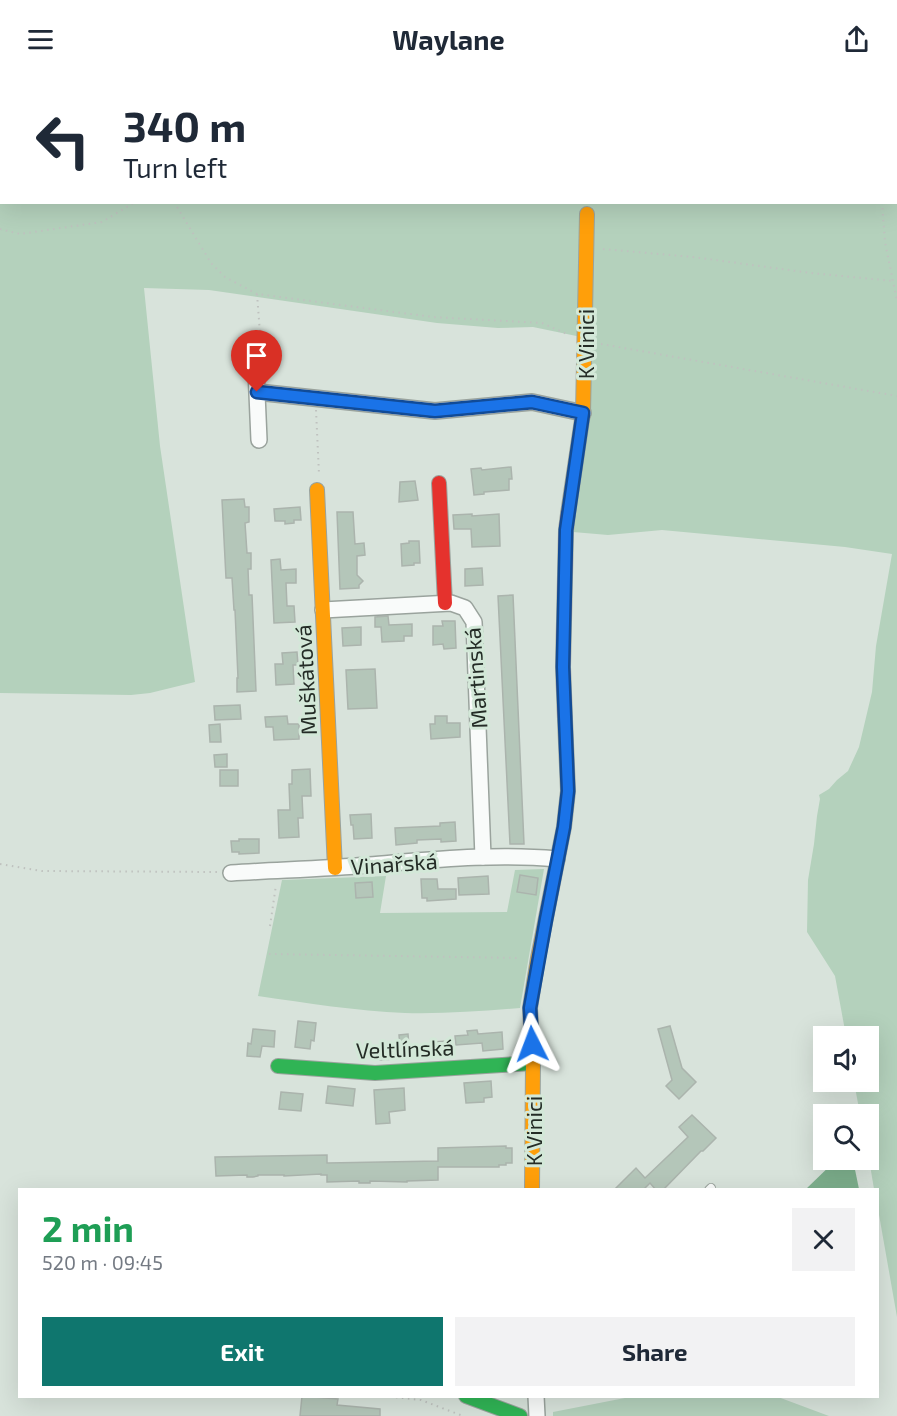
<!DOCTYPE html>
<meta charset="utf-8">
<style>
:root{--surface:#fff;--page:#f2f2f3;--text:#1f2937;--muted:#747a83;--accent:#0f766e}
body{margin:0;font-family:"Exo 2",sans-serif;background:var(--page);color:var(--text);height:100vh;display:flex;flex-direction:column;font-size:22px;white-space:nowrap}
*{box-sizing:border-box;margin:0}
p{font-size:20px;color:var(--muted)}
.icon{flex:none;width:33px;height:33px;fill:none;stroke:currentColor;stroke-width:2;stroke-linecap:round;stroke-linejoin:round}
.map{position:relative;flex:1;overflow:hidden}
.side{position:absolute;left:18px;top:1110px;width:861px;height:210px;display:flex;flex-direction:column;background:var(--surface);border-radius:0px;box-shadow:0 6px 24px #0002}
.side>*{flex:none}
.hud{position:absolute;left:0px;top:0px;width:897px;height:126px;box-shadow:0 6px 24px #0002;background:#fff;color:var(--text);overflow:hidden}
.tools{position:absolute;left:813px;top:948px;display:grid;gap:12px}
.tools a{display:grid;place-items:center;width:66px;height:66px;border-radius:0px;background:var(--surface);box-shadow:0 6px 24px #0002;font-size:30px}
.pin{position:absolute;display:grid;place-items:center;width:51px;height:51px;color:#fff;margin:-62px -26px;border-radius:50% 50% 50% 0;rotate:-45deg;box-shadow:0 0 6px #0007}
.pin .icon{rotate:45deg}
.me{position:absolute;width:66px;margin:-33px;rotate:357deg;stroke-linejoin:round;filter:drop-shadow(0 0 4px #0008)}
.turn{display:flex;align-items:center;gap:21px;height:126px;padding:0 24px;font-size:27px}
.turn .icon{width:78px;height:78px;stroke-width:2.5}
.turn b{display:block;font-size:42px;line-height:51px}
.round{display:grid;place-items:center;flex:none;width:63px;height:63px;border-radius:0px;background:var(--page)}
.head{display:flex;align-items:center;justify-content:space-between;height:102px;padding:0 24px}
h1{font-size:36px;font-weight:700;line-height:45px;color:#1e9e55}
.primary-button{display:flex;gap:12px;margin-top:auto;padding:12px 24px}
.primary-button a{flex:1;height:69px;border-radius:0px;background:var(--accent);color:#fff;font-size:24px;font-weight:700;line-height:69px;text-align:center}
.primary-button a+a{background:var(--page);color:var(--text)}
header{display:flex;justify-content:space-between;align-items:center;height:78px;padding:0 24px;background:var(--surface);font-size:27px;font-weight:700}
.map>svg:first-child{display:block}
.green{fill:#b4d1bc}
.water{fill:#7fb28f}
.building{fill:#b4c6b9;stroke:#abb4ad;stroke-width:1.5}
.lines{fill:none;stroke-linecap:round;stroke-linejoin:round}
.lane-casing{stroke:#9aa39d;stroke-width:10}
.street-casing{stroke:#9aa39d;stroke-width:18}
.fast-casing{stroke:#9aa39d;stroke-width:16}
.slow-casing{stroke:#9aa39d;stroke-width:16}
.jam-casing{stroke:#9aa39d;stroke-width:16}
.path{stroke:#bfc2bf;stroke-width:2;stroke-dasharray:1.5 4.5;stroke-linecap:butt}
.lane{stroke:#f9fbfa;stroke-width:8}
.street{stroke:#f9fbfa;stroke-width:15}
.fast{stroke:#30b455;stroke-width:14}
.slow{stroke:#ff9f0a;stroke-width:14}
.jam{stroke:#e5322d;stroke-width:14}
.route-casing{stroke:#114b97;stroke-width:15}
.route{stroke:#1a73e8;stroke-width:10}
.labels{text-anchor:middle;dominant-baseline:central;stroke-width:6;stroke-linejoin:round;paint-order:stroke}
.street-label{font-size:22px;fill:#242c26;stroke:#d3e8d8}
</style>
<header><svg class="icon" aria-label="menu" viewBox="0 0 24 24"><path d="M4 6h16M4 12h16M4 18h16"/></svg>Waylane<svg class="icon" aria-label="share" viewBox="0 0 24 24"><path d="M12 15V3M7 8l5-5 5 5M5 13v7h14v-7"/></svg></header>
<div class="map">
<svg width="897" height="1338" viewBox="0 0 897 1338">
<rect width="100%" height="100%" fill="#d8e3db"/>
<g class="green">
<path d="M0,0H347L346,2H2V124H896V2H464L452,0H897V1239L878,1131V1112L874,1111L869,1081L868,1036H860L854,1004H868V958H846L835,898L807,854L808,802L814,766L817,738L820,721L819,717L829,711L837,702L848,693L859,669L872,614L876,568L892,476L845,469L662,452L608,457L573,454L591,261L533,249L498,250L437,245L209,212L144,210L160,368L195,604L150,615L131,617L0,615Z"/>
<path d="M544,791L520,930C482,933 444,936 405,935C356,933 307,925 258,918L282,802L386,798L380,835L507,834L515,792Z"/>
<path d="M630,1319H778L829,1338H553V1334Z"/>
</g>
<path class="water" d="M836,1082H853L859,1111H806Z"/>
<g class="building">
<path d="M511,389L512,401H509V412L484,414V416L474,417L471,391L481,390L482,392Z"/>
<path d="M415,403L418,422L399,424L400,404Z"/>
<path d="M244,421L245,429H249V444L245,445L247,475H251V491H248L249,517H252L256,613L237,614V600H238L235,532H234L232,500H226L222,422Z"/>
<path d="M300,429L301,442H294V445L285,446V443H275L274,431Z"/>
<path d="M337,434H353L355,466L364,465L365,477L357,478V497L363,503L359,507V510L340,511Z"/>
<path d="M472,436V438L499,436L500,468L472,469L471,451H454L453,437Z"/>
<path d="M409,463H419L420,485H414V487L402,488L401,466L409,465Z"/>
<path d="M280,481L281,492L296,491V505H286L287,528H294L295,544L274,545L271,482Z"/>
<path d="M482,490L483,507L465,508V491Z"/>
<path d="M513,517L524,766H510L498,518Z"/>
<path d="M388,538L389,547L412,546V558H404V563L382,564L381,549H375V539Z"/>
<path d="M442,543H455L456,570L444,571L443,566L433,567V548H443Z"/>
<path d="M361,549V567L343,568L342,550Z"/>
<path d="M297,574L298,587H293L294,606L276,607L275,586H283L282,575Z"/>
<path d="M375,591L377,630L348,631L346,592Z"/>
<path d="M240,627L241,641L215,642L214,628Z"/>
<path d="M287,638L288,646H299V661L274,662L273,649H266L265,639Z"/>
<path d="M435,638H447V645H460V659L431,661L430,646H435Z"/>
<path d="M220,646L221,664H210L209,647Z"/>
<path d="M227,676V689H215L214,677Z"/>
<path d="M310,691L311,718H302L303,740H298L299,759L279,760L278,732H290L289,706H292V692Z"/>
<rect x="220" y="692" width="18" height="16"/>
<path d="M371,736L372,760L354,761L353,747H351L350,737Z"/>
<path d="M455,744L456,763L441,764V761L417,762V765L396,767L395,750L440,748V745Z"/>
<path d="M239,761H259V775L239,776V774H232L231,763H239Z"/>
<path d="M520,797L538,800L536,817L517,814Z"/>
<path d="M488,798L489,816L459,817L458,800Z"/>
<path d="M421,801H437L438,811H456V821L427,823V820H422Z"/>
<path d="M372,804L373,819L356,820L355,805Z"/>
<path d="M298,943L316,945L314,963L311,962L310,971L295,969Z"/>
<path d="M670,948L682,990L696,1004L679,1021L666,1008L672,1002L658,951Z"/>
<path d="M253,951L275,953L274,969L262,968L260,979L247,978L248,965L251,966Z"/>
<path d="M477,952L478,956L502,954L503,971L483,973L482,965L456,967L455,958L468,957L467,953Z"/>
<path d="M408,956L410,980L380,982L379,971L400,969L399,957Z"/>
<path d="M448,963L449,977L429,978L432,964Z"/>
<path d="M491,1003L492,1019L484,1020V1024L466,1025L464,1005Z"/>
<path d="M328,1008L355,1011L353,1028L326,1025Z"/>
<path d="M404,1010L405,1032L389,1034L390,1045L376,1046L374,1012Z"/>
<path d="M281,1014L303,1016L301,1033L279,1031Z"/>
<path d="M692,1037L716,1060L703,1073H701L663,1112H656L650,1105L643,1112H614L636,1090L645,1100L688,1059L679,1049Z"/>
<path d="M506,1068V1070H512V1085H506V1087H499V1089H438V1102L407,1103V1104L370,1103V1105H359V1103L327,1104V1097H321V1096L284,1098V1097H258V1098L253,1099H247V1097L216,1098L215,1079L327,1077V1085L438,1083V1070Z"/>
<path d="M302,1318L338,1321L337,1327L380,1331V1338H300Z"/>
</g>
<g class="lines">
<g class="lane-casing">
<path id="lane" d="M709,1112L711,1110"/>
</g>
<g class="street-casing">
<g id="street">
<path d="M255,269L259,362"/>
<path d="M257,314L435,333L532,324L583,335"/>
<path d="M323,532L451,525L465,530L474,544L483,779"/>
<path d="M231,795C277,792 323,791 369,787C431,782 494,775 557,781"/>
<path d="M536,1318L537,1338"/>
</g>
</g>
<g class="fast-casing">
<g id="fast">
<path d="M278,988L375,995L533,985"/>
<path d="M466,1318L520,1338"/>
</g>
</g>
<g class="slow-casing">
<g id="slow">
<path d="M317,412L335,790"/>
<path d="M568,436L583,335L587,136"/>
<path d="M532,1112L533,985L530,930L538,880L564,749L568,713L565,641"/>
</g>
</g>
<g class="jam-casing">
<g id="jam">
<path d="M439,405L445,525"/>
<path d="M565,641L563,589L566,452L568,436"/>
</g>
</g>
<g class="path">
<path d="M74,0L75,2"/>
<path d="M775,0L785,2"/>
<path d="M182,2L183,0"/>
<path d="M596,2V0"/>
<path d="M896,14H897"/>
<path d="M896,40L897,38"/>
<path d="M174,124L211,185L225,199L257,216L433,239L542,245L567,256"/>
<path d="M882,124L885,164L897,223"/>
<path d="M0,151L20,156L102,144L135,124"/>
<path d="M603,171L693,179L811,195L893,203"/>
<path d="M257,216L260,255"/>
<path d="M601,266L897,318"/>
<path d="M316,332L319,396"/>
<path d="M0,786L42,793L219,794"/>
<path d="M270,848L276,807"/>
<path d="M269,876L521,880"/>
<path d="M384,1318L421,1322L463,1338"/>
</g>
<use href="#lane" class="lane"/>
<use href="#street" class="street"/>
<use href="#fast" class="fast"/>
<use href="#slow" class="slow"/>
<use href="#jam" class="jam"/>
</g>
<g class="lines">
<g class="route-casing">
<path id="route" d="M257,314L435,333L532,324L583,335L566,452L563,589L568,713L564,749L546,841L530,930L532,966"/>
</g>
<use href="#route" class="route"/>
</g>
<g class="labels">
<g class="street-label">
<text transform="translate(585 266) rotate(-90)">K Vinici</text>
<text transform="translate(475 600) rotate(-94)">Martinská</text>
<text transform="translate(305 602) rotate(-93)">Muškátová</text>
<text transform="translate(394 785) rotate(-4)">Vinařská</text>
<text transform="translate(405 970) rotate(-2)">Veltlínská</text>
<text transform="translate(533 1053) rotate(-90)">K Vinici</text>
</g>
</g>
</svg>
<div class="tools">
<a><svg class="icon" aria-label="sound" viewBox="0 0 24 24"><path d="M4 9h4l5-4v14l-5-4H4zM17 9q2 3 0 6"/></svg></a>
<a><svg class="icon" aria-label="search" viewBox="0 0 24 24"><circle cx="10" cy="10" r="6"/><path d="M15 15l6 6"/></svg></a>
</div>
<div class="pin" style="left:257px;top:314px;background:#d93025"><svg class="icon" aria-label="arrive" viewBox="0 0 24 24"><path d="M6 21V4h12l-3 4 3 4H6"/></svg></div>
<svg class="me" style="left:532px;top:966px" viewBox="-20 -20 40 40"><path d="M0-17L14 15 0 8-14 15z" fill="#1a73e8" stroke="#fff" stroke-width="4"/></svg>
<div class="hud">
<div class="turn"><svg class="icon" aria-label="left" viewBox="0 0 24 24"><path d="M17 20v-9H6M10 6l-5 5 5 5"/></svg><div><b>340 m</b>Turn left</div></div>
</div>
<section class="side">
<div class="head"><div><h1>2 min</h1><p>520 m · 09:45</p></div><a class="round"><svg class="icon" aria-label="close" viewBox="0 0 24 24"><path d="M6 6l12 12M18 6L6 18"/></svg></a></div>
<div class="primary-button"><a>Exit</a><a>Share</a></div>
</section>
</div>
